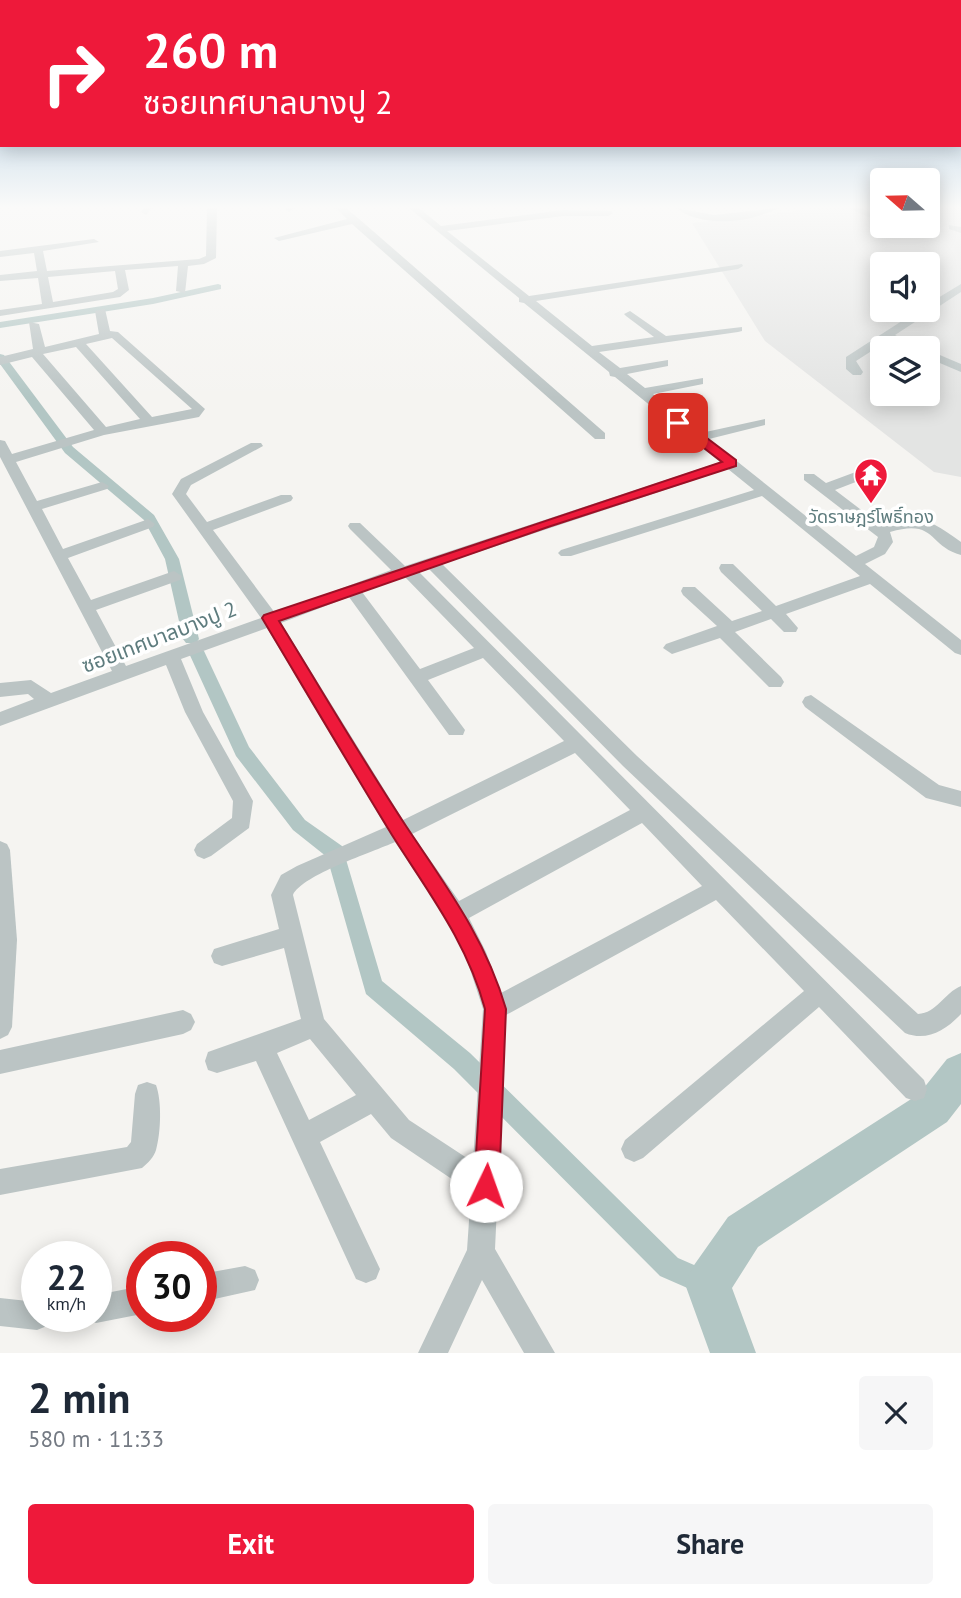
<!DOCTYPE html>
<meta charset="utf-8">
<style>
:root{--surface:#fff;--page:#f6f6f7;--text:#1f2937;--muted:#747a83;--accent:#ee193a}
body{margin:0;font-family:"PT Sans","Noto Sans Thai",sans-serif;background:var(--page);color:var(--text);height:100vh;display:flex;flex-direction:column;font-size:26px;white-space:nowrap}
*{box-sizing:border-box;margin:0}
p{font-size:23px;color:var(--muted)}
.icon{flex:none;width:38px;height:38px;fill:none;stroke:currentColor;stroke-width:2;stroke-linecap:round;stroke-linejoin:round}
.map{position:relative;height:1353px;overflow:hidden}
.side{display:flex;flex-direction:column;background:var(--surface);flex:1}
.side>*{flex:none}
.top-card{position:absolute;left:0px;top:0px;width:962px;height:147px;box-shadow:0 4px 18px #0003;background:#ee193a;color:#fff;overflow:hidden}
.needle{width:46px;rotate:290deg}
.controls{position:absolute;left:870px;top:168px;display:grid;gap:14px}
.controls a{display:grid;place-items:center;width:70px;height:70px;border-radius:7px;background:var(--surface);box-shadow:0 4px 18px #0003;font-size:35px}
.speed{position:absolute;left:21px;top:1241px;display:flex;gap:14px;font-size:35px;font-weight:700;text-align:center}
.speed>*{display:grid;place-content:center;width:91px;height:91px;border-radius:50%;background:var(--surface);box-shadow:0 4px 18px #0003;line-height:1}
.speed small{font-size:18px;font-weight:400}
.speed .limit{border:10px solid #d22;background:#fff;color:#111}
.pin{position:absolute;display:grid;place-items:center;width:60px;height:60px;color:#fff;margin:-30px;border-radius:14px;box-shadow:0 4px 10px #0006}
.me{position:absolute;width:77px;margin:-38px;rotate:3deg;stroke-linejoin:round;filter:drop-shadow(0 0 5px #0008)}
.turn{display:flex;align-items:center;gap:24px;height:147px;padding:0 28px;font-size:32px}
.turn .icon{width:91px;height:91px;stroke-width:2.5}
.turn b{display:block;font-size:49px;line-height:60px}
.round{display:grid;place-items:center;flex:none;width:74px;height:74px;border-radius:7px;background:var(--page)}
.overview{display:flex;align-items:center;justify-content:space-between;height:119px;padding:0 28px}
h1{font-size:42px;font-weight:700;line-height:52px}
.cta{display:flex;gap:14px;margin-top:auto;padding:14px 28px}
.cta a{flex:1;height:80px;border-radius:7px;background:var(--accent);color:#fff;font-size:28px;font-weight:700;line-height:80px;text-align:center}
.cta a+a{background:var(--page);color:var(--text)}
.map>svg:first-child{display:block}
.built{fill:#e3e4e3;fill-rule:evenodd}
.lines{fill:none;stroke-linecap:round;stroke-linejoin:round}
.canal{fill:#b2c6c4;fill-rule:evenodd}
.river{fill:#b2c6c4;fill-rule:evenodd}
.minor{fill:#bbc4c4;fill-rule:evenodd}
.route{fill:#ee193a;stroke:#9b1026;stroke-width:2}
.labels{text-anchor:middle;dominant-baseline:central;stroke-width:7;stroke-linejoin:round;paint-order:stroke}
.far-poi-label{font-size:18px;fill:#5e7c7e;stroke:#fff}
.street-label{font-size:21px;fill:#5e7c7e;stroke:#fff}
</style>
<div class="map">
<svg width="961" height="1353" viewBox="0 0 961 1353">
<rect width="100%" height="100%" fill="#f5f4f1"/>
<path class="built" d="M822,208H882V226H928V208H961V477L934,472L765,341L692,223ZM882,264H928V310H882ZM882,348H928V394H882Z"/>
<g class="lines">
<g class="canal">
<path d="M218,284L221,285V289L153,304L0,328V322L153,298Z"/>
<path d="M0,354L4,355L73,447L154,515L179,559L199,639L196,643H186L183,639L165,559L144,520L65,453L0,364Z"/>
<path d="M196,646L204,651L249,747L305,820L342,846L382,981L470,1053L678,1258L717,1275L721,1284L717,1293L708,1297L660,1276L454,1069L366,994L327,857L293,830L236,756L188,651Z"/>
</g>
<path class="river" d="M961,1053V1104L947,1122L758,1247L732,1288L756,1353H710L685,1284L692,1268L728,1217L919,1094L947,1059Z"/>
<g class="minor">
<path d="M143,208H152L146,215L141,212Z"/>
<path d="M207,208H217L216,258L204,264L188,266L185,293L176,291L178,266L125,270L129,290L120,297L0,316V310L42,304L38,278L0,281V275L37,271L34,253L0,257V251L94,239L99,242L43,251L47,271L199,259L206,256ZM115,271L118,289L113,292L53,302L48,277Z"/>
<path d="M284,208H293L294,209L289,212Z"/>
<path d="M336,208H346L358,218L605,433V439H595L352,224L279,241L274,238L347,219Z"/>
<path d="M409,208H419L441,226L563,210L611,211L613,213L608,216H563L447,231L529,296L742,264L743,266L738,269L536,301L592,346L654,337L626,316L624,314L630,311L666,336L742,327V331L738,332L599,352L620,368L668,360V366L627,374L645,388L703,378V384L653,394L701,433L765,419V425L709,439L856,556L874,547L878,537L804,480V474H814L826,483L869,467H879V473L835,490L881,525C919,514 930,519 961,542V555C928,546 936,518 890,532L893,542L885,554L865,564L961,640V655L955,653L870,584L786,614L798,628L796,632H784L771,619L735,632L781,677L784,682L781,687H769L720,638L672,654L663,648L666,644L717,626L683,595L681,591L683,587H695L732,621L762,611L721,572L719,568L721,564H733L776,606L860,576L762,496L571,556H561L558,553L561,550L754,490L728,469L442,564L637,756L918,1014C937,1013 944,993 961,986V1014C946,1030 927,1042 905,1033L623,766L429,569L419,572L924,1080L927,1089L924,1098L915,1101L906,1098L819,1007L643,1158L634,1162L625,1158L621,1149L625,1140L804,991L716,900L506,1015L495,1249L555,1353H524L482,1280L448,1353H418L467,1250L471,1192L391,1138L371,1114L320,1142L380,1269L376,1279L366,1283L356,1279L256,1061L217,1073L208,1070L205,1061L208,1052L301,1019L284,948L222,966L214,963L211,956L214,949L279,929L271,895L281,875L297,866L386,827L267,628L181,659L203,712L253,801L249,828L211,856L204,859L197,856L194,850L197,844L232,818L233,801L185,712L166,665L0,726V712L34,699L28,694L0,697V683L31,680L51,693L112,671L0,457V440L5,441L12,454L94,430L32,357L0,365V357L33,349L29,322L39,324L45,347L99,334L95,311L105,309L110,331L118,332L205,409L199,417L104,435L16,462L37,501L102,482L109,486L107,489L42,509L63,549L143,521L148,519L155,524L153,527L68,558L91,600L174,571L182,576L180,580L96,610L126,666L261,618L172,494L181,479L251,443H261L263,446L191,485L186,494L207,522L281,495H291L293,498L291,501L213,530L275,613L391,570L350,529L348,526L350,523H360L405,566L720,462L615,377L610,376L609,372L524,303L519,302V298ZM112,338L192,409L152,417L86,344ZM76,347L140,419L106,427L43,354ZM405,577L474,648L420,669L362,592ZM349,597L449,735H463L465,730L428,680L483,658L564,741L403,820L281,623ZM575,753L630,810L459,901L412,834ZM642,823L702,886L501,993L486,952L469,918ZM395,842L448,921L465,954L483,1009L473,1162L409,1120L324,1019L293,895C302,875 373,852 395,842ZM310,1039L356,1095L309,1120L277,1053Z"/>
<path d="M676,208L714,215L778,208C751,223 701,228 676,208Z"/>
<path d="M848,208H862L876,215L871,218Z"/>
<path d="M949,225L961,227V233L949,229Z"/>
<path d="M961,284V292L895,335L920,348H905L887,341L856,361L863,372L861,375H853L846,369V357L919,310H928V304Z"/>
<path d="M928,350L961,364V372L928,358Z"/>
<path d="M811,695L939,785L961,791V807L926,798L805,707L802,702L805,697Z"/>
<path d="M0,841L7,844L10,850L17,940L12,1027L8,1035L0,1039Z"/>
<path d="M183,1010L191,1014L195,1022L191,1030L183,1034L0,1074V1050Z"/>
<path d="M147,1082L156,1085C162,1101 161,1133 156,1150C154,1157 148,1163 142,1168L0,1195V1169L127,1147L131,1142L135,1094L138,1085Z"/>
<path d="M245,1266L255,1270L259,1280L255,1290L201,1302V1274Z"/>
<path d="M142,1286V1314L96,1323L86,1319L85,1316H96V1295Z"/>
<path d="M0,1298L37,1302V1316H51L47,1326L37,1330L0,1326Z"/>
</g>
</g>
<linearGradient id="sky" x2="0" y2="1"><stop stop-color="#92bbda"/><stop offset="0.52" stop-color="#fafaf9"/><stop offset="1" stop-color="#fafaf9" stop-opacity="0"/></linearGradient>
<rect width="961" height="398" fill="url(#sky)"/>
<path class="route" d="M674,420H683L736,460V466L548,527L279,621C321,689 362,759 406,826C446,886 486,939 506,1009L499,1186L495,1194L486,1198L478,1194L474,1186L485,1009C467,942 428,892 392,835C348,763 305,690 262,618L264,615L722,462L674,425Z"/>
<defs>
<g id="temple-pin" transform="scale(1.75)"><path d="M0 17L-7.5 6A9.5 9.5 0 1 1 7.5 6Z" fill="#ee193a" stroke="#fff"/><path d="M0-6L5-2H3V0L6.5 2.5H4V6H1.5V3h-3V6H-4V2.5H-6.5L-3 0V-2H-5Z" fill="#fff"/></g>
</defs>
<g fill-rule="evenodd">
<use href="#temple-pin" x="871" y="475"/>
</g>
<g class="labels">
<g class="far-poi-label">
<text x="871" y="516">วัดราษฎร์โพธิ์ทอง</text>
</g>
<g class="street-label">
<text transform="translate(159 637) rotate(-21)">ซอยเทศบาลบางปู 2</text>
</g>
</g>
</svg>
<div class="controls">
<a><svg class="needle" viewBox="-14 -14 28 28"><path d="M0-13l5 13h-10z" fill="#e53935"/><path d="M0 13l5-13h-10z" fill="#747a83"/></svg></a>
<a><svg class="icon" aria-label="sound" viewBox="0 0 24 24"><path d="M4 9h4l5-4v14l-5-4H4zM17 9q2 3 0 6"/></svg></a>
<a><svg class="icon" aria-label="layers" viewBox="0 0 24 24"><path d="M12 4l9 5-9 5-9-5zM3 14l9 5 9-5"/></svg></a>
</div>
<div class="speed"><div>22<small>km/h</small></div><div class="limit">30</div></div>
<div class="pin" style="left:678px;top:423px;background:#d93025"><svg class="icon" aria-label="arrive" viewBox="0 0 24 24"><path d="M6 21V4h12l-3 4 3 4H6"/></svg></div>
<svg class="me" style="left:486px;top:1186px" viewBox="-20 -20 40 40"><circle r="19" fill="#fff"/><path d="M0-13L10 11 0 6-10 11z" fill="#ee193a"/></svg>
<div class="top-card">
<div class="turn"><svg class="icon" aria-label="right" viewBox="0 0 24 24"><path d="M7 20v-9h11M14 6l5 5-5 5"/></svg><div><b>260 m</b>ซอยเทศบาลบางปู 2</div></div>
</div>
</div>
<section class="side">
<div class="overview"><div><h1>2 min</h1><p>580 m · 11:33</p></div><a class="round"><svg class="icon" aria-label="close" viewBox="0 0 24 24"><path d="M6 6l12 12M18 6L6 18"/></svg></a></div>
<div class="cta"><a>Exit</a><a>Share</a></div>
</section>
